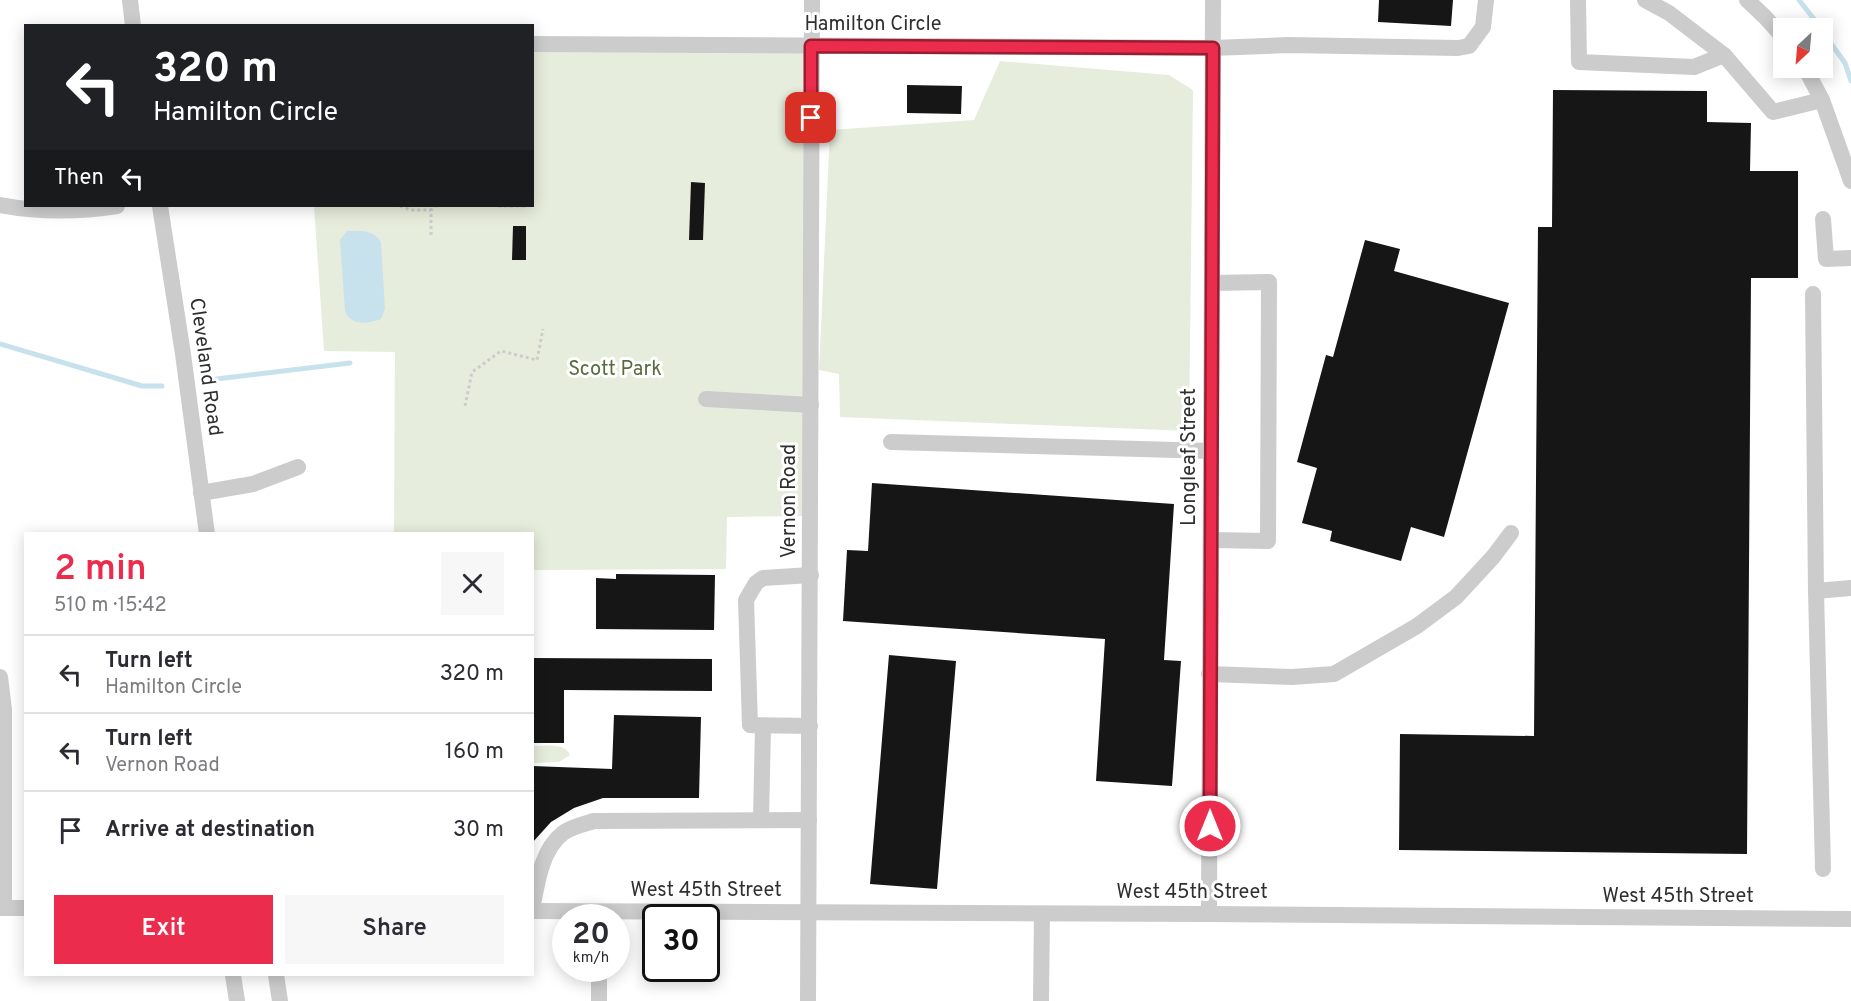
<!DOCTYPE html>
<meta charset="utf-8">
<style>
:root{--surface:#fff;--page:#f7f7f7;--text:#2b2b33;--muted:#7c7c81;--line:#e1e1e2;--accent:#eb2c4c}
body{margin:0;font-family:Overpass,sans-serif;background:var(--page);color:var(--text);height:100vh;display:flex;flex-direction:column;font-size:22px;white-space:nowrap}
*{box-sizing:border-box;margin:0}
p{font-size:20px;color:var(--muted)}
.icon{flex:none;width:33px;height:33px;fill:none;stroke:currentColor;stroke-width:2;stroke-linecap:round;stroke-linejoin:round}
.map{position:relative;flex:1;overflow:hidden}
.side{position:absolute;left:24px;top:532px;width:510px;height:444px;display:flex;flex-direction:column;background:var(--surface);border-radius:0px;box-shadow:0 3px 15px #0003}
.side>*{flex:none}
.top-card{position:absolute;left:24px;top:24px;width:510px;height:183px;border-radius:0px;box-shadow:0 3px 15px #0003;background:#202124;color:#fff;overflow:hidden}
.needle{width:39px;rotate:206deg}
.buttons{position:absolute;left:1773px;top:18px;display:grid;gap:12px}
.buttons a{display:grid;place-items:center;width:60px;height:60px;border-radius:0px;background:var(--surface);box-shadow:0 3px 15px #0003;font-size:30px}
.speed{position:absolute;left:552px;top:904px;display:flex;gap:12px;font-size:30px;font-weight:700;text-align:center}
.speed>*{display:grid;place-content:center;width:78px;height:78px;border-radius:50%;background:var(--surface);box-shadow:0 3px 15px #0003;line-height:1}
.speed small{font-size:15px;font-weight:400}
.speed .limit{border:3px solid #111;border-radius:9px;background:#fff;color:#111}
.pin{position:absolute;display:grid;place-items:center;width:51px;height:51px;color:#fff;margin:-26px;border-radius:12px;box-shadow:0 3px 9px #0006}
.me{position:absolute;width:66px;margin:-33px;rotate:0deg;stroke-linejoin:round;filter:drop-shadow(0 0 4px #0008)}
.turn{display:flex;align-items:center;gap:21px;height:126px;padding:0 30px;font-size:27px}
.turn .icon{width:78px;height:78px;stroke-width:2.5}
.turn b{display:block;font-size:42px;line-height:51px}
.then{display:flex;align-items:center;height:57px;padding:0 30px;background:#0003;gap:12px;font-size:22px}
.round{display:grid;place-items:center;flex:none;width:63px;height:63px;border-radius:0px;background:var(--page)}
.headline{display:flex;align-items:center;justify-content:space-between;height:102px;padding:0 30px}
h1{font-size:36px;font-weight:600;line-height:45px;color:var(--accent)}
.action{display:flex;gap:12px;margin-top:auto;padding:12px 30px}
.action a{flex:1;height:69px;border-radius:0px;background:var(--accent);color:#fff;font-size:24px;font-weight:600;line-height:69px;text-align:center}
.action a+a{background:var(--page);color:var(--text)}
ul{padding:0;list-style:none}
li{display:flex;align-items:center;gap:18px;height:78px;padding:0 30px;border-top:2px solid var(--line)}
li div{flex:1}
li b{display:block;font-size:22px}
li em{font-style:normal}
.map>svg:first-child{display:block}
.green{fill:#e7eddc}
.water{fill:#c8e2ed}
.lines{fill:none;stroke-linecap:round;stroke-linejoin:round}
.stream{stroke:#c8e2ed;stroke-width:5}
.building{fill:#161616}
.path{stroke:#ccc;stroke-width:3;stroke-dasharray:3 3;stroke-linecap:butt}
.minor{stroke:#ccc;stroke-width:16}
.route-casing{stroke:#991d31;stroke-width:15}
.route{stroke:#eb2c4c;stroke-width:10}
.labels{text-anchor:middle;dominant-baseline:central;stroke-width:6;stroke-linejoin:round;paint-order:stroke}
.street-label{font-size:20px;fill:#2f2f2f;stroke:#fff}
.park-label{font-size:20px;fill:#566c3b;stroke:#fff}
</style>
<div class="map">
<svg width="1851" height="1001" viewBox="0 0 1851 1001">
<rect width="100%" height="100%" fill="#fff"/>
<g class="green">
<path d="M533,50L804,53L803,516L727,517L726,569L533,570L532,534H394L395,352L324,351L314,206H532Z"/>
<path d="M1000,61L1169,75L1193,90L1189,431L840,417L839,374L819,370L830,130L974,120Z"/>
<path d="M533,746C545,746 565,742 570,755L559,762L533,763Z"/>
</g>
<path class="water" d="M347,231C361,231 373,229 381,242L385,309L381,319C368,324 350,326 345,311L340,240Z"/>
<g class="lines">
<g class="stream">
<path d="M1799,0L1821,28"/>
<path d="M1822,31L1845,63L1851,81"/>
<path d="M0,344L142,386H162"/>
<path d="M208,380L350,363"/>
</g>
</g>
<g class="building">
<path d="M1379,0H1453L1451,26L1378,22Z"/>
<path d="M907,85L962,86L961,114L907,113Z"/>
<path d="M1553,90L1707,91V122L1751,123L1750,171H1798V278H1751L1747,854L1399,850L1400,734L1534,736L1538,227H1552Z"/>
<path d="M691,182L705,183L703,240H689Z"/>
<path d="M513,226H526V260H512Z"/>
<path d="M1365,240L1400,249L1394,271L1509,303L1444,537L1411,527L1401,561L1330,541L1332,531L1302,523L1317,468L1297,462L1326,355L1333,357Z"/>
<path d="M872,483L1174,504L1164,660L1181,661L1172,786L1096,781L1105,639L843,621L847,550L868,551Z"/>
<path d="M616,574L715,575L714,630L596,629V578L616,579Z"/>
<path d="M889,655L956,661L937,889L870,884Z"/>
<path d="M532,658L712,659V691L564,690V743H532Z"/>
<path d="M614,715L701,717L699,798H603L574,808L551,822L532,843V766L612,769Z"/>
</g>
<g class="lines">
<g class="path">
<path d="M400,206L411,210H431"/>
<path d="M498,206H525"/>
<path d="M431,235V210L436,206"/>
<path d="M465,406L472,372L501,351L537,360L543,329"/>
</g>
<g class="minor">
<path d="M130,0L133,26"/>
<path d="M1578,0L1579,62L1694,67L1724,55"/>
<path d="M1645,0L1669,13L1724,55L1773,112L1822,100"/>
<path d="M1747,0L1765,17L1784,38"/>
<path d="M532,44L1213,48L1288,45L1458,48L1469,46L1483,27L1486,0"/>
<path d="M1805,68L1822,100L1851,181"/>
<path d="M0,205C38,212 79,212 117,206"/>
<path d="M160,206L183,354L207,534"/>
<path d="M1823,219L1826,259L1851,258"/>
<path d="M1813,294L1816,591"/>
<path d="M706,399L811,405"/>
<path d="M891,442L1211,451"/>
<path d="M201,493L253,484L298,467"/>
<path d="M1211,540L1268,541L1269,282L1212,283"/>
<path d="M1209,674L1292,677L1334,674L1417,626L1456,597L1493,557L1511,533"/>
<path d="M0,677L4,710V908"/>
<path d="M810,726L750,725L746,600L756,583L763,578L811,575"/>
<path d="M761,820L763,726"/>
<path d="M1823,869L1816,591L1851,588"/>
<path d="M0,908H26"/>
<path d="M532,910C537,884 541,850 563,833C571,827 584,824 594,821L809,820"/>
<path d="M532,911L1209,914L1851,919"/>
<path d="M1209,914L1213,0"/>
<path d="M233,975L237,1001"/>
<path d="M276,975L280,1001"/>
<path d="M599,1001V969"/>
<path d="M808,1001L812,0"/>
<path d="M1041,1001L1042,914"/>
</g>
</g>
<g class="lines">
<g class="route-casing">
<path id="route" d="M811,118V46L1213,48L1210,826"/>
</g>
<use href="#route" class="route"/>
</g>
<g class="labels">
<g class="street-label">
<text x="873" y="25">Hamilton Circle</text>
<text transform="translate(205 367) rotate(82)">Cleveland Road</text>
<text transform="translate(1190 457) rotate(-90)">Longleaf Street</text>
<text transform="translate(790 501) rotate(-90)">Vernon Road</text>
<text x="706" y="891">West 45th Street</text>
<text x="1192" y="893">West 45th Street</text>
<text x="1678" y="897">West 45th Street</text>
</g>
<g class="park-label">
<text x="615" y="370">Scott Park</text>
</g>
</g>
</svg>
<div class="buttons">
<a><svg class="needle" viewBox="-14 -14 28 28"><path d="M0-13l5 13h-10z" fill="#e53935"/><path d="M0 13l5-13h-10z" fill="#7c7c81"/></svg></a>
</div>
<div class="speed"><div>20<small>km/h</small></div><div class="limit">30</div></div>
<div class="pin" style="left:811px;top:118px;background:#d93025"><svg class="icon" aria-label="arrive" viewBox="0 0 24 24"><path d="M6 21V4h12l-3 4 3 4H6"/></svg></div>
<svg class="me" style="left:1210px;top:826px" viewBox="-20 -20 40 40"><circle r="17" fill="#eb2c4c" stroke="#fff" stroke-width="3"/><path d="M0-11L8 9 0 5-8 9z" fill="#fff"/></svg>
<div class="top-card">
<div class="turn"><svg class="icon" aria-label="left" viewBox="0 0 24 24"><path d="M17 20v-9H6M10 6l-5 5 5 5"/></svg><div><b>320 m</b>Hamilton Circle</div></div>
<div class="then">Then<svg class="icon" aria-label="left" viewBox="0 0 24 24"><path d="M17 20v-9H6M10 6l-5 5 5 5"/></svg></div>
</div>
<section class="side">
<div class="headline"><div><h1>2 min</h1><p>510 m · 15:42</p></div><a class="round"><svg class="icon" aria-label="close" viewBox="0 0 24 24"><path d="M6 6l12 12M18 6L6 18"/></svg></a></div>
<ul>
<li><svg class="icon" aria-label="left" viewBox="0 0 24 24"><path d="M17 20v-9H6M10 6l-5 5 5 5"/></svg><div><b>Turn left</b><p>Hamilton Circle</p></div><em>320 m</em></li>
<li><svg class="icon" aria-label="left" viewBox="0 0 24 24"><path d="M17 20v-9H6M10 6l-5 5 5 5"/></svg><div><b>Turn left</b><p>Vernon Road</p></div><em>160 m</em></li>
<li><svg class="icon" aria-label="arrive" viewBox="0 0 24 24"><path d="M6 21V4h12l-3 4 3 4H6"/></svg><div><b>Arrive at destination</b></div><em>30 m</em></li>
</ul>
<div class="action"><a>Exit</a><a>Share</a></div>
</section>
</div>
